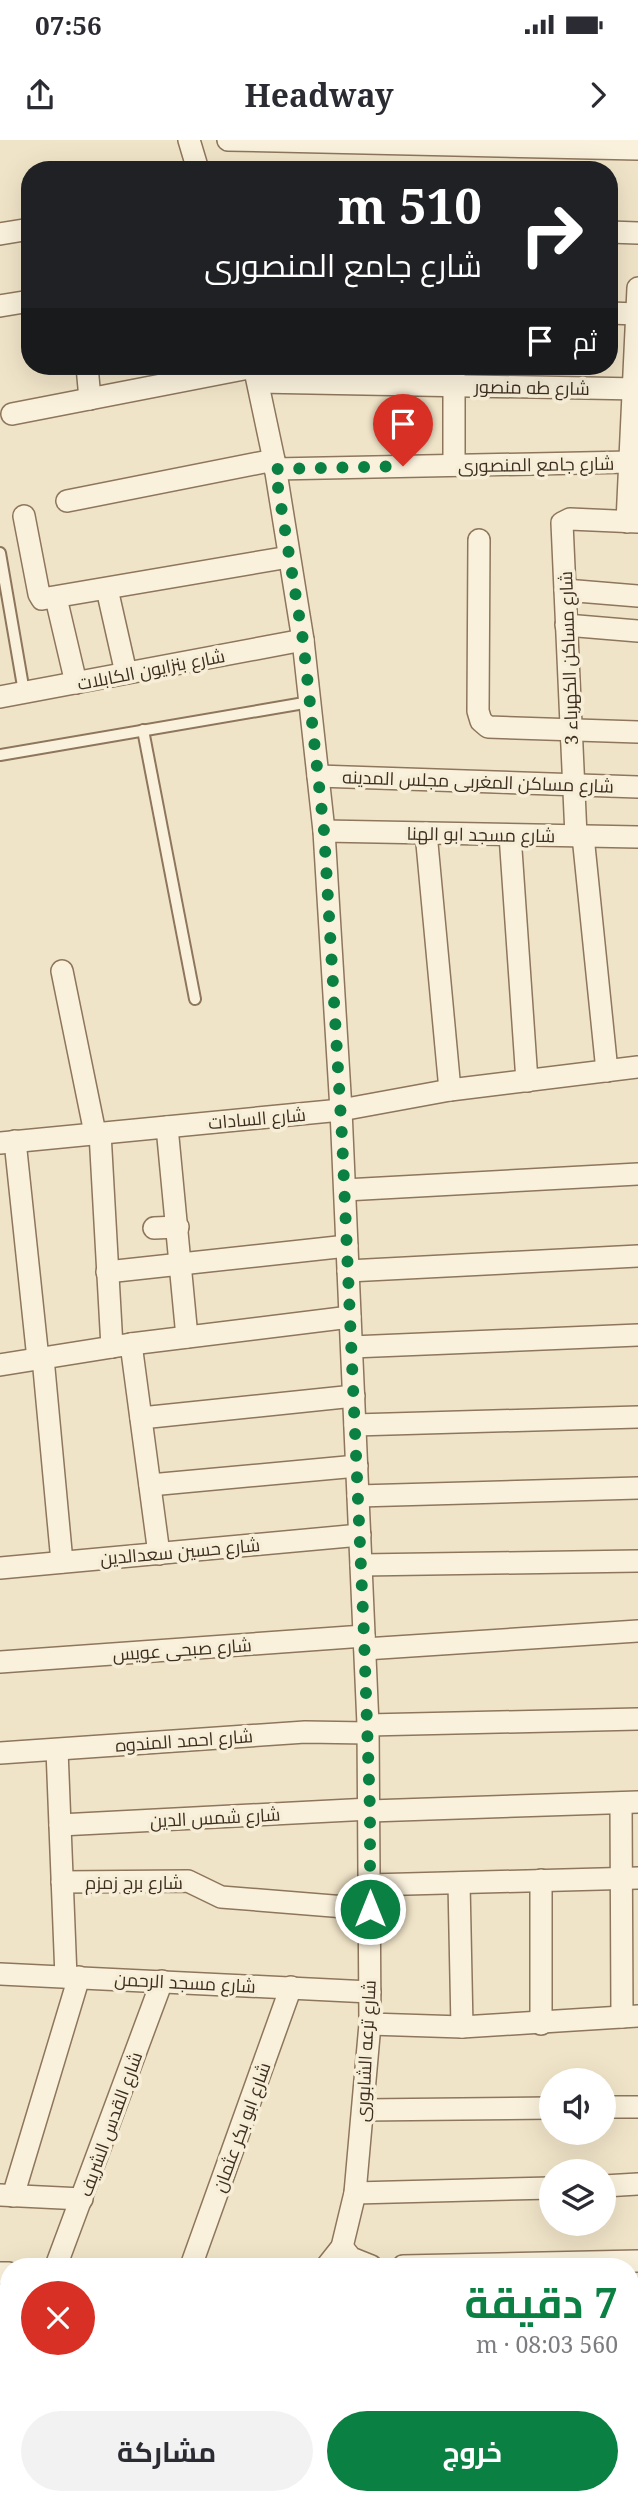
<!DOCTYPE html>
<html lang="ar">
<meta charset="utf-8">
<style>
:root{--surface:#fff;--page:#f2f2f3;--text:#2b2b33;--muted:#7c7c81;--accent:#0b8043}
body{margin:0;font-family:"Noto Serif",Cairo,serif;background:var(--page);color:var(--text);direction:rtl;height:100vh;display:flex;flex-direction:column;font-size:26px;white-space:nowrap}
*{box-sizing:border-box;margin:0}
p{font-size:23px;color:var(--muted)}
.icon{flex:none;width:38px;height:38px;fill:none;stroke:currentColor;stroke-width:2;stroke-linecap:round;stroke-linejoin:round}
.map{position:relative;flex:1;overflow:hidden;direction:ltr}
.side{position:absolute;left:0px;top:2118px;width:639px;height:247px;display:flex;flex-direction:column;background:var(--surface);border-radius:28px 28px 0 0;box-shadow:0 7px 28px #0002;direction:rtl}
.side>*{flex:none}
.hud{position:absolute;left:21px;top:21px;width:597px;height:214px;border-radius:28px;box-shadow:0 7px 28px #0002;direction:rtl;background:#202124;color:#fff;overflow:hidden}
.fabs{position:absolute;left:539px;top:1928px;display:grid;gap:14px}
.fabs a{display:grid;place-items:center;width:77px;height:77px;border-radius:50%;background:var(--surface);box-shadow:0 7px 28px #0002;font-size:35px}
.pin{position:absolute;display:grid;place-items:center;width:60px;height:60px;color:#fff;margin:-72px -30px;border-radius:50% 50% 50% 0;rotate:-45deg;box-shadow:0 0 7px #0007}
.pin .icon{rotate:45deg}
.me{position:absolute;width:77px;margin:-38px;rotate:0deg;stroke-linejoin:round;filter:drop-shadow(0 0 5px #0008)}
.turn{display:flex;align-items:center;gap:24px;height:147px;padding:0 21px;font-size:32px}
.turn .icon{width:91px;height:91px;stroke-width:2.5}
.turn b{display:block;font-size:49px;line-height:60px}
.then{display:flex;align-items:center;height:66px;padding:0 21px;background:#0003;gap:14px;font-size:26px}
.round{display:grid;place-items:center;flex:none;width:74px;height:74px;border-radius:37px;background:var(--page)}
.headline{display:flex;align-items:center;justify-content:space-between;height:119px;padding:0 21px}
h1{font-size:42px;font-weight:700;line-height:52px;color:var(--accent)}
.button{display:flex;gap:14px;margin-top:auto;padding:14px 21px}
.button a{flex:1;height:80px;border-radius:42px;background:var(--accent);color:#fff;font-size:28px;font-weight:700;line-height:80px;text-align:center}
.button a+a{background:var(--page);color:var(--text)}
.status{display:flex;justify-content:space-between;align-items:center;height:49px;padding:0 35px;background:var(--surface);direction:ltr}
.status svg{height:19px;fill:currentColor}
header{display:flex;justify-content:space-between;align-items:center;height:91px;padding:0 21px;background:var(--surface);font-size:32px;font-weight:700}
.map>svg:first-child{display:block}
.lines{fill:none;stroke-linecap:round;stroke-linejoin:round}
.lane-casing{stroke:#8d765c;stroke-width:14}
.street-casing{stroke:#8d765c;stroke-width:24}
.lane{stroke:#faf1dc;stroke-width:10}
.street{stroke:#faf1dc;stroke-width:21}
.route{stroke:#0b8043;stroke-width:12;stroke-dasharray:0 21.6}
.labels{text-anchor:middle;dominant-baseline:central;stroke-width:7;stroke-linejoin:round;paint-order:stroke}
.street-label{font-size:18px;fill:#3d2e20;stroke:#f7eed8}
</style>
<div class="status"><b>07:56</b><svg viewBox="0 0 49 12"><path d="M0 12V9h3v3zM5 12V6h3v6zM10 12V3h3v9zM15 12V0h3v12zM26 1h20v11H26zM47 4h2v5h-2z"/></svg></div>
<header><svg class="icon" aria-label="forward" viewBox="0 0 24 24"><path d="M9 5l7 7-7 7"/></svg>Headway<svg class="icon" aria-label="share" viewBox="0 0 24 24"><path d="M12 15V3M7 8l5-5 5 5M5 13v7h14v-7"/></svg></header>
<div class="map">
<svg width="638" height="2364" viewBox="0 0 638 2364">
<rect width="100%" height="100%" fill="#f0e4c8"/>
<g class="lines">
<g class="lane-casing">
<g id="lane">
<path d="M0,413L24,552"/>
<path d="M143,590L195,859"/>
<path d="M0,615L310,562"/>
</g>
</g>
<g class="street-casing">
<g id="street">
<path d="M189,0L198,30"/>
<path d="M228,0L638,9"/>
<path d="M609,92L638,93"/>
<path d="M0,94L30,89"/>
<path d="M0,166L30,161"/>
<path d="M609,173L638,174"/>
<path d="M87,226L90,259"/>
<path d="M254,226L274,320L303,500L324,691L341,970L368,1585L370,1884L355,2053L342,2107L327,2126"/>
<path d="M258,242L638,249"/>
<path d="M12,274L254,227"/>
<path d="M454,325V226"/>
<path d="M275,329L630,322"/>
<path d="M67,361L274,320"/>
<path d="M24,376L39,454L42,459L289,417"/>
<path d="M627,382L638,148"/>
<path d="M479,400L478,571L481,581L488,587L638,592"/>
<path d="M107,449L126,533"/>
<path d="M565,450L638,456"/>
<path d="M56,458L76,543"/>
<path d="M566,485L638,491"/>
<path d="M0,557L303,500"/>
<path d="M318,636L638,647"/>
<path d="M324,691L638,697"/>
<path d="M426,693L450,950"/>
<path d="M510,695L527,941"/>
<path d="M576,696L562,383L570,379L638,382"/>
<path d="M583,696L607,931"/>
<path d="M62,831L95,993"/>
<path d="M167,987L187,1197"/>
<path d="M100,993L112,1207"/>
<path d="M15,1001L38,1219"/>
<path d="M0,1003L341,970L450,950L638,927"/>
<path d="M345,1050L638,1034"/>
<path d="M154,1088L178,1087"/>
<path d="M348,1131L638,1116"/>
<path d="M107,1132L347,1106"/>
<path d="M131,1204L159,1414"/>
<path d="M352,1207L638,1195"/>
<path d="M43,1218L62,1422"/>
<path d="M0,1225L131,1204L350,1177"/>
<path d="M141,1278L354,1256"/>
<path d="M355,1285L638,1277"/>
<path d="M150,1345L357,1326"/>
<path d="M358,1356L638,1348"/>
<path d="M361,1425L638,1421"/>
<path d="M0,1428L360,1395"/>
<path d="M365,1509L638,1491"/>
<path d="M0,1522L364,1496"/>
<path d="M368,1585L638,1579"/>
<path d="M57,1610L66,1837"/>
<path d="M0,1613L305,1592L368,1593"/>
<path d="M621,1663L622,1877"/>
<path d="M370,1671L638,1662"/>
<path d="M60,1685L370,1669"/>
<path d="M541,1740V1884"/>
<path d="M62,1742L188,1741L221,1757L370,1769"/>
<path d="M459,1743L462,1887"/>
<path d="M370,1745L638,1738"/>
<path d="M0,1834L370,1852"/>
<path d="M370,1884L462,1887L638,1876"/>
<path d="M604,1967H638"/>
<path d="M363,1970L551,1968"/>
<path d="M604,2046L638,2044"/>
<path d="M355,2053L551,2048"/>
<path d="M0,2055L82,2059"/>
<path d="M13,2056L79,1837"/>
<path d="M342,2107L351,2118L371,2126"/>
<path d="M56,2126L162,1841"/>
<path d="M191,2126L291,1847"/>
<path d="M403,2126L638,2121"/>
<path d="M0,2133H9"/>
<path d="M0,2219H9"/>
<path d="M0,2304H9"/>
<path d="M630,2309H638"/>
<path d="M93,2364L100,2356"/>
<path d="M380,2364V2356"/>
</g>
</g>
<use href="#lane" class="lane"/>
<use href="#street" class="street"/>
</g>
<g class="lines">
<path class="route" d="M370,1769V1671L364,1496L342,997L324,691L303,500L275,329L403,326"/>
</g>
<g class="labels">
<g class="street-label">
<text transform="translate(532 247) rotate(1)">شارع طه منصور</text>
<text transform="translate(536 324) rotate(-1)">شارع جامع المنصورى</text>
<text transform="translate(568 518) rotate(-92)">شارع مساكن الكهرباء 3</text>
<text transform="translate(151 529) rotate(-11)">شارع بنزايون الكابلات</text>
<text transform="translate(478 641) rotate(2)">شارع مساكن المغربى مجلس المدينه</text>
<text transform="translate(481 694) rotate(1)">شارع مسجد ابو الهنا</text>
<text transform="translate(257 978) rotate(-5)">شارع السادات</text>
<text transform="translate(180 1411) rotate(-5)">شارع حسين سعدالدين</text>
<text transform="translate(182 1509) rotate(-4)">شارع صبحى عويس</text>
<text transform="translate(184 1600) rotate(-4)">شارع احمد المندوه</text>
<text transform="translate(215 1677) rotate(-3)">شارع شمس الدين</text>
<text x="134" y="1742">شارع برج زمزم</text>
<text transform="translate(185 1842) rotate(3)">شارع مسجد الرحمن</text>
<text transform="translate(365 1911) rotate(-87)">شارع ترعه الشابورى</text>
<text transform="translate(110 1984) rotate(-70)">شارع القدس الشريف</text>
<text transform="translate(241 1987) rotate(-70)">شارع ابو بكر عثمان</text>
</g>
</g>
</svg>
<div class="fabs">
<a><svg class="icon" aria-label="sound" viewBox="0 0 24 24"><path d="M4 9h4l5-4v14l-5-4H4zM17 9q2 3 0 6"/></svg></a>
<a><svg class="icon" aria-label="layers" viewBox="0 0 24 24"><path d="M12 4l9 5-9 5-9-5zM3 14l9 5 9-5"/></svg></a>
</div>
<div class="pin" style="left:403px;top:326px;background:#d93025"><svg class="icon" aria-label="arrive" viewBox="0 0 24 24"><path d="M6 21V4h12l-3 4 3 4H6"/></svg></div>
<svg class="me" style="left:370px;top:1769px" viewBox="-20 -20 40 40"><circle r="17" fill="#0b8043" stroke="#fff" stroke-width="3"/><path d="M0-11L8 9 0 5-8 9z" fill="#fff"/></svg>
<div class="hud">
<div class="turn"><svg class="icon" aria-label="right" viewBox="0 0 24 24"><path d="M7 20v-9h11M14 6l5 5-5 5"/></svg><div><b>510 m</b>شارع جامع المنصورى</div></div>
<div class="then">ثم<svg class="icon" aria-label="arrive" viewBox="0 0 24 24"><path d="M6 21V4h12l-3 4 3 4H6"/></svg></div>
</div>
<section class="side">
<div class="headline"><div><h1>7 دقيقة</h1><p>560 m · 08:03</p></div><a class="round" style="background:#d93025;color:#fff"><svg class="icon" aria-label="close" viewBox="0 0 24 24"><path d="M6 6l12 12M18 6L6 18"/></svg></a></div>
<div class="button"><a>خروج</a><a>مشاركة</a></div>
</section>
</div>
